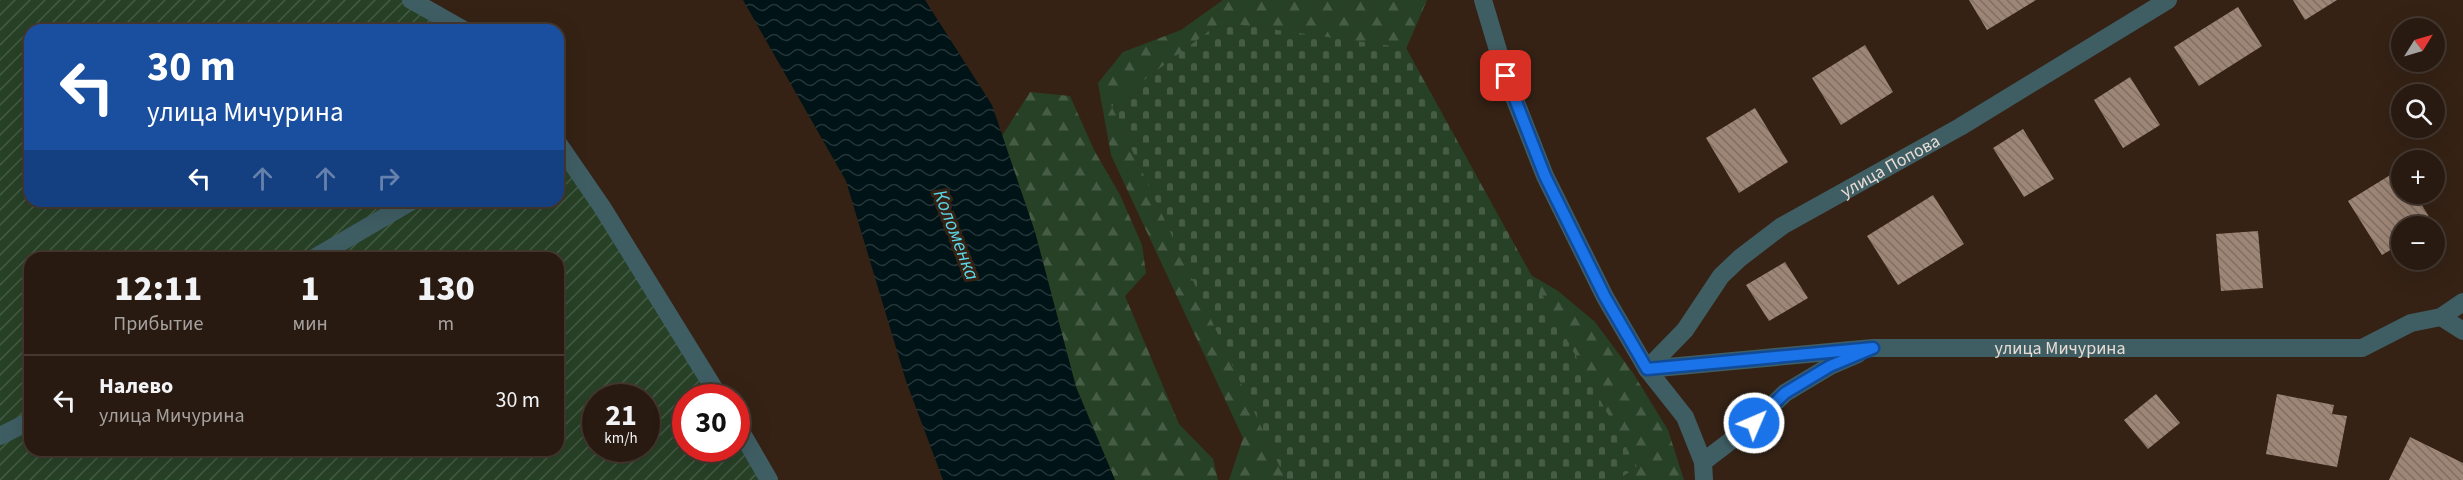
<!DOCTYPE html>
<html lang="ru">
<meta charset="utf-8">
<style>
:root{--surface:#281a10;--page:#34271e;--text:#f1f3f6;--muted:#a5a19f;--line:#443830}
body{margin:0;font-family:"Source Sans 3",sans-serif;background:var(--page);color:var(--text);height:100vh;display:flex;flex-direction:column;font-size:22px;white-space:nowrap}
*{box-sizing:border-box;margin:0}
p{font-size:20px;color:var(--muted)}
.icon{flex:none;width:33px;height:33px;fill:none;stroke:currentColor;stroke-width:2;stroke-linecap:round;stroke-linejoin:round}
.map{position:relative;flex:1;overflow:hidden}
.sheet{position:absolute;left:24px;top:252px;width:540px;height:204px;display:flex;flex-direction:column;background:var(--surface);border-radius:18px;box-shadow:0 6px 24px #0002,0 0 0 2px var(--line)}
.sheet>*{flex:none}
.guide{position:absolute;left:24px;top:24px;width:540px;height:183px;border-radius:18px;box-shadow:0 6px 24px #0002,0 0 0 2px var(--line);background:#1a4fa0;color:#fff;overflow:hidden}
.needle{width:39px;rotate:53deg}
.fabs{position:absolute;left:2391px;top:18px;display:grid;gap:12px}
.fabs a{display:grid;place-items:center;width:54px;height:54px;border-radius:50%;background:var(--surface);box-shadow:0 6px 24px #0002,0 0 0 2px var(--line);font-size:30px}
.speed{position:absolute;left:582px;top:384px;display:flex;gap:12px;font-size:30px;font-weight:700;text-align:center}
.speed>*{display:grid;place-content:center;width:78px;height:78px;border-radius:50%;background:var(--surface);box-shadow:0 6px 24px #0002,0 0 0 2px var(--line);line-height:1}
.speed small{font-size:15px;font-weight:400}
.speed .limit{border:9px solid #d22;background:#fff;color:#111}
.pin{position:absolute;display:grid;place-items:center;width:51px;height:51px;color:#fff;margin:-26px;border-radius:12px;box-shadow:0 3px 9px #0006}
.me{position:absolute;width:66px;margin:-33px;rotate:45deg;stroke-linejoin:round;filter:drop-shadow(0 0 4px #0008)}
.turn{display:flex;align-items:center;gap:21px;height:126px;padding:0 24px;font-size:27px}
.turn .icon{width:78px;height:78px;stroke-width:2.5}
.turn b{display:block;font-size:42px;line-height:51px}
.lanes{display:flex;align-items:center;height:57px;padding:0 24px;background:#0003;justify-content:center;gap:30px;direction:ltr}
.lanes .off{opacity:.35}
.eta{display:flex;justify-content:space-evenly;align-items:center;height:102px;text-align:center}
.eta b{font-size:36px;font-weight:800;line-height:42px}
ul{padding:0;list-style:none}
li{display:flex;align-items:center;gap:18px;height:90px;padding:0 24px;border-top:2px solid var(--line)}
li div{flex:1}
li b{display:block;font-size:22px}
li em{font-style:normal}
.map>svg:first-child{display:block}
.forest{fill:url(#forest-firs)}
.cemetery{fill:url(#cemetery-stones)}
.garden{fill:url(#garden-furrows);fill-rule:evenodd}
.water{fill:url(#water-waves)}
.building{fill:url(#building-back-hatch)}
.lines{fill:none;stroke-linecap:round;stroke-linejoin:round}
.minor{stroke:#3f5e64;stroke-width:18}
.route-casing{stroke:#114b97;stroke-width:15}
.route{stroke:#1a73e8;stroke-width:10}
.labels{text-anchor:middle;dominant-baseline:central;stroke-width:6;stroke-linejoin:round;paint-order:stroke}
.street-label{font-size:18px;fill:#e9dcd4;stroke:#352215}
.water-label{font-size:20px;font-style:italic;fill:#59d8ea;stroke:#352215}
</style>
<div class="map">
<svg width="2463" height="480" viewBox="0 0 2463 480">
<defs>
<pattern id="forest-firs" width="22" height="20" patternUnits="userSpaceOnUse" patternTransform="scale(1.5)"><rect width="22" height="20" fill="#274126"/><path d="M5 1l3.5 6h-7zM16 11l3.5 6h-7z" fill="#465c45"/></pattern>
<pattern id="cemetery-stones" width="16" height="16" patternUnits="userSpaceOnUse" patternTransform="scale(1.5)"><rect width="16" height="16" fill="#274126"/><path d="M2 7V4a2 2 0 0 1 4 0v3zM10 15v-3a2 2 0 0 1 4 0v3z" fill="#465c45"/></pattern>
<pattern id="garden-furrows" width="10" height="10" patternUnits="userSpaceOnUse" patternTransform="scale(1.5)"><rect width="10" height="10" fill="#274126"/><path d="M-1 1l2-2M0 10L10 0M9 11l2-2" fill="none" stroke="#465c45"/></pattern>
<pattern id="water-waves" width="16" height="10" patternUnits="userSpaceOnUse" patternTransform="scale(1.5)"><rect width="16" height="10" fill="#001317"/><path d="M0 5q4-4 8 0t8 0" fill="none" stroke="#253538"/></pattern>
<pattern id="building-back-hatch" width="6" height="6" patternUnits="userSpaceOnUse" patternTransform="scale(1.5)"><rect width="6" height="6" fill="#9e8676"/><path d="M-1 5l2 2M0 0l6 6M5-1l2 2" fill="none" stroke="#7f6e63"/></pattern>
</defs>
<rect width="100%" height="100%" fill="#352215"/>
<g class="forest">
<path d="M1223,0H1427L1406,49L1531,275L1558,291L1595,322L1633,373L1668,430L1684,480H1229L1243,438L1111,155L1098,83L1123,52L1181,30Z"/>
<path d="M1030,92L1070,96L1094,150L1120,195L1142,245L1146,273L1125,296L1179,424L1213,459L1218,480H1115L1076,387L1035,232L1002,136Z"/>
</g>
<path class="cemetery" d="M1221,22L1406,48L1637,467L1617,480H1286L1111,105Z"/>
<path class="garden" d="M0,0H411L464,30H30V201H558V143L720,397L686,398V448H736L737,423L769,480H0ZM30,258H558V450H30ZM596,398H646V448H596Z"/>
<path class="water" d="M743,0H925L992,105L1035,232L1076,387L1115,480H943L906,381L846,181Z"/>
<g class="building">
<path d="M1969,0H2036L1987,30Z"/>
<path d="M2293,0H2337L2305,20Z"/>
<path d="M2238,7L2262,46L2199,86L2174,47Z"/>
<path d="M1865,45L1893,92L1841,125L1812,78Z"/>
<path d="M2130,77L2160,125L2123,148L2094,100Z"/>
<path d="M1755,108L1788,162L1739,193L1706,138Z"/>
<path d="M2023,129L2054,179L2024,197L1993,148Z"/>
<path d="M2400,169L2402,194H2415L2433,223L2427,226H2402V243L2382,255L2348,201Z"/>
<path d="M1933,195L1964,244L1898,285L1867,236Z"/>
<path d="M2258,231L2263,288L2221,291L2216,234Z"/>
<path d="M1785,262L1808,298L1769,321L1746,285Z"/>
<path d="M2156,394L2180,423L2148,449L2124,420Z"/>
<path d="M2277,394L2334,405L2332,414L2347,416L2337,467L2266,454Z"/>
<path d="M2410,437L2463,463V480H2389Z"/>
</g>
<g class="lines">
<g class="minor">
<path d="M411,0L464,30"/>
<path d="M1483,0L1506,77L1545,176L1605,297L1647,369L1685,417L1703,462L1704,480"/>
<path d="M558,143L602,207L720,398"/>
<path d="M314,258L412,201"/>
<path d="M2441,317L2463,331"/>
<path id="s1" d="M1647,369L1873,348H2362L2411,323L2441,317L2463,302"/>
<path id="s2" d="M1647,369L1685,330L1721,276L1740,258L1782,226L1960,127L2168,0"/>
<path d="M736,423L769,480"/>
<path d="M0,436L30,421"/>
<path d="M1703,462L1754,423L1785,393L1830,366L1858,354"/>
</g>
</g>
<g class="lines">
<g class="route-casing">
<path id="route" d="M1506,76L1545,176L1605,297L1647,369L1873,348L1830,366L1785,393L1754,423"/>
</g>
<use href="#route" class="route"/>
</g>
<g class="labels">
<g class="street-label">
<text stroke="none"><textPath href="#s2" startOffset="322">улица Попова</textPath></text>
<text stroke="none"><textPath href="#s1" startOffset="414">улица Мичурина</textPath></text>
</g>
<g class="water-label">
<text transform="translate(956 235) rotate(69)">Коломенка</text>
</g>
</g>
</svg>
<div class="fabs">
<a><svg class="needle" viewBox="-14 -14 28 28"><path d="M0-13l5 13h-10z" fill="#e53935"/><path d="M0 13l5-13h-10z" fill="#a5a19f"/></svg></a>
<a><svg class="icon" aria-label="search" viewBox="0 0 24 24"><circle cx="10" cy="10" r="6"/><path d="M15 15l6 6"/></svg></a>
<a>+</a>
<a>−</a>
</div>
<div class="speed"><div>21<small>km/h</small></div><div class="limit">30</div></div>
<div class="pin" style="left:1506px;top:76px;background:#d93025"><svg class="icon" aria-label="arrive" viewBox="0 0 24 24"><path d="M6 21V4h12l-3 4 3 4H6"/></svg></div>
<svg class="me" style="left:1754px;top:423px" viewBox="-20 -20 40 40"><circle r="17" fill="#1a73e8" stroke="#fff" stroke-width="3"/><path d="M0-11L8 9 0 5-8 9z" fill="#fff"/></svg>
<div class="guide">
<div class="turn"><svg class="icon" aria-label="left" viewBox="0 0 24 24"><path d="M17 20v-9H6M10 6l-5 5 5 5"/></svg><div><b>30 m</b>улица Мичурина</div></div>
<div class="lanes"><svg class="icon" aria-label="left" viewBox="0 0 24 24"><path d="M17 20v-9H6M10 6l-5 5 5 5"/></svg><svg class="icon off" aria-label="ahead" viewBox="0 0 24 24"><path d="M12 20V5M6 11l6-6 6 6"/></svg><svg class="icon off" aria-label="ahead" viewBox="0 0 24 24"><path d="M12 20V5M6 11l6-6 6 6"/></svg><svg class="icon off" aria-label="right" viewBox="0 0 24 24"><path d="M7 20v-9h11M14 6l5 5-5 5"/></svg></div>
</div>
<section class="sheet">
<div class="eta">
<div><b>12:11</b><p>Прибытие</p></div>
<div><b>1</b><p>мин</p></div>
<div><b>130</b><p>m</p></div>
</div>
<ul>
<li><svg class="icon" aria-label="left" viewBox="0 0 24 24"><path d="M17 20v-9H6M10 6l-5 5 5 5"/></svg><div><b>Налево</b><p>улица Мичурина</p></div><em>30 m</em></li>
</ul>
</section>
</div>
